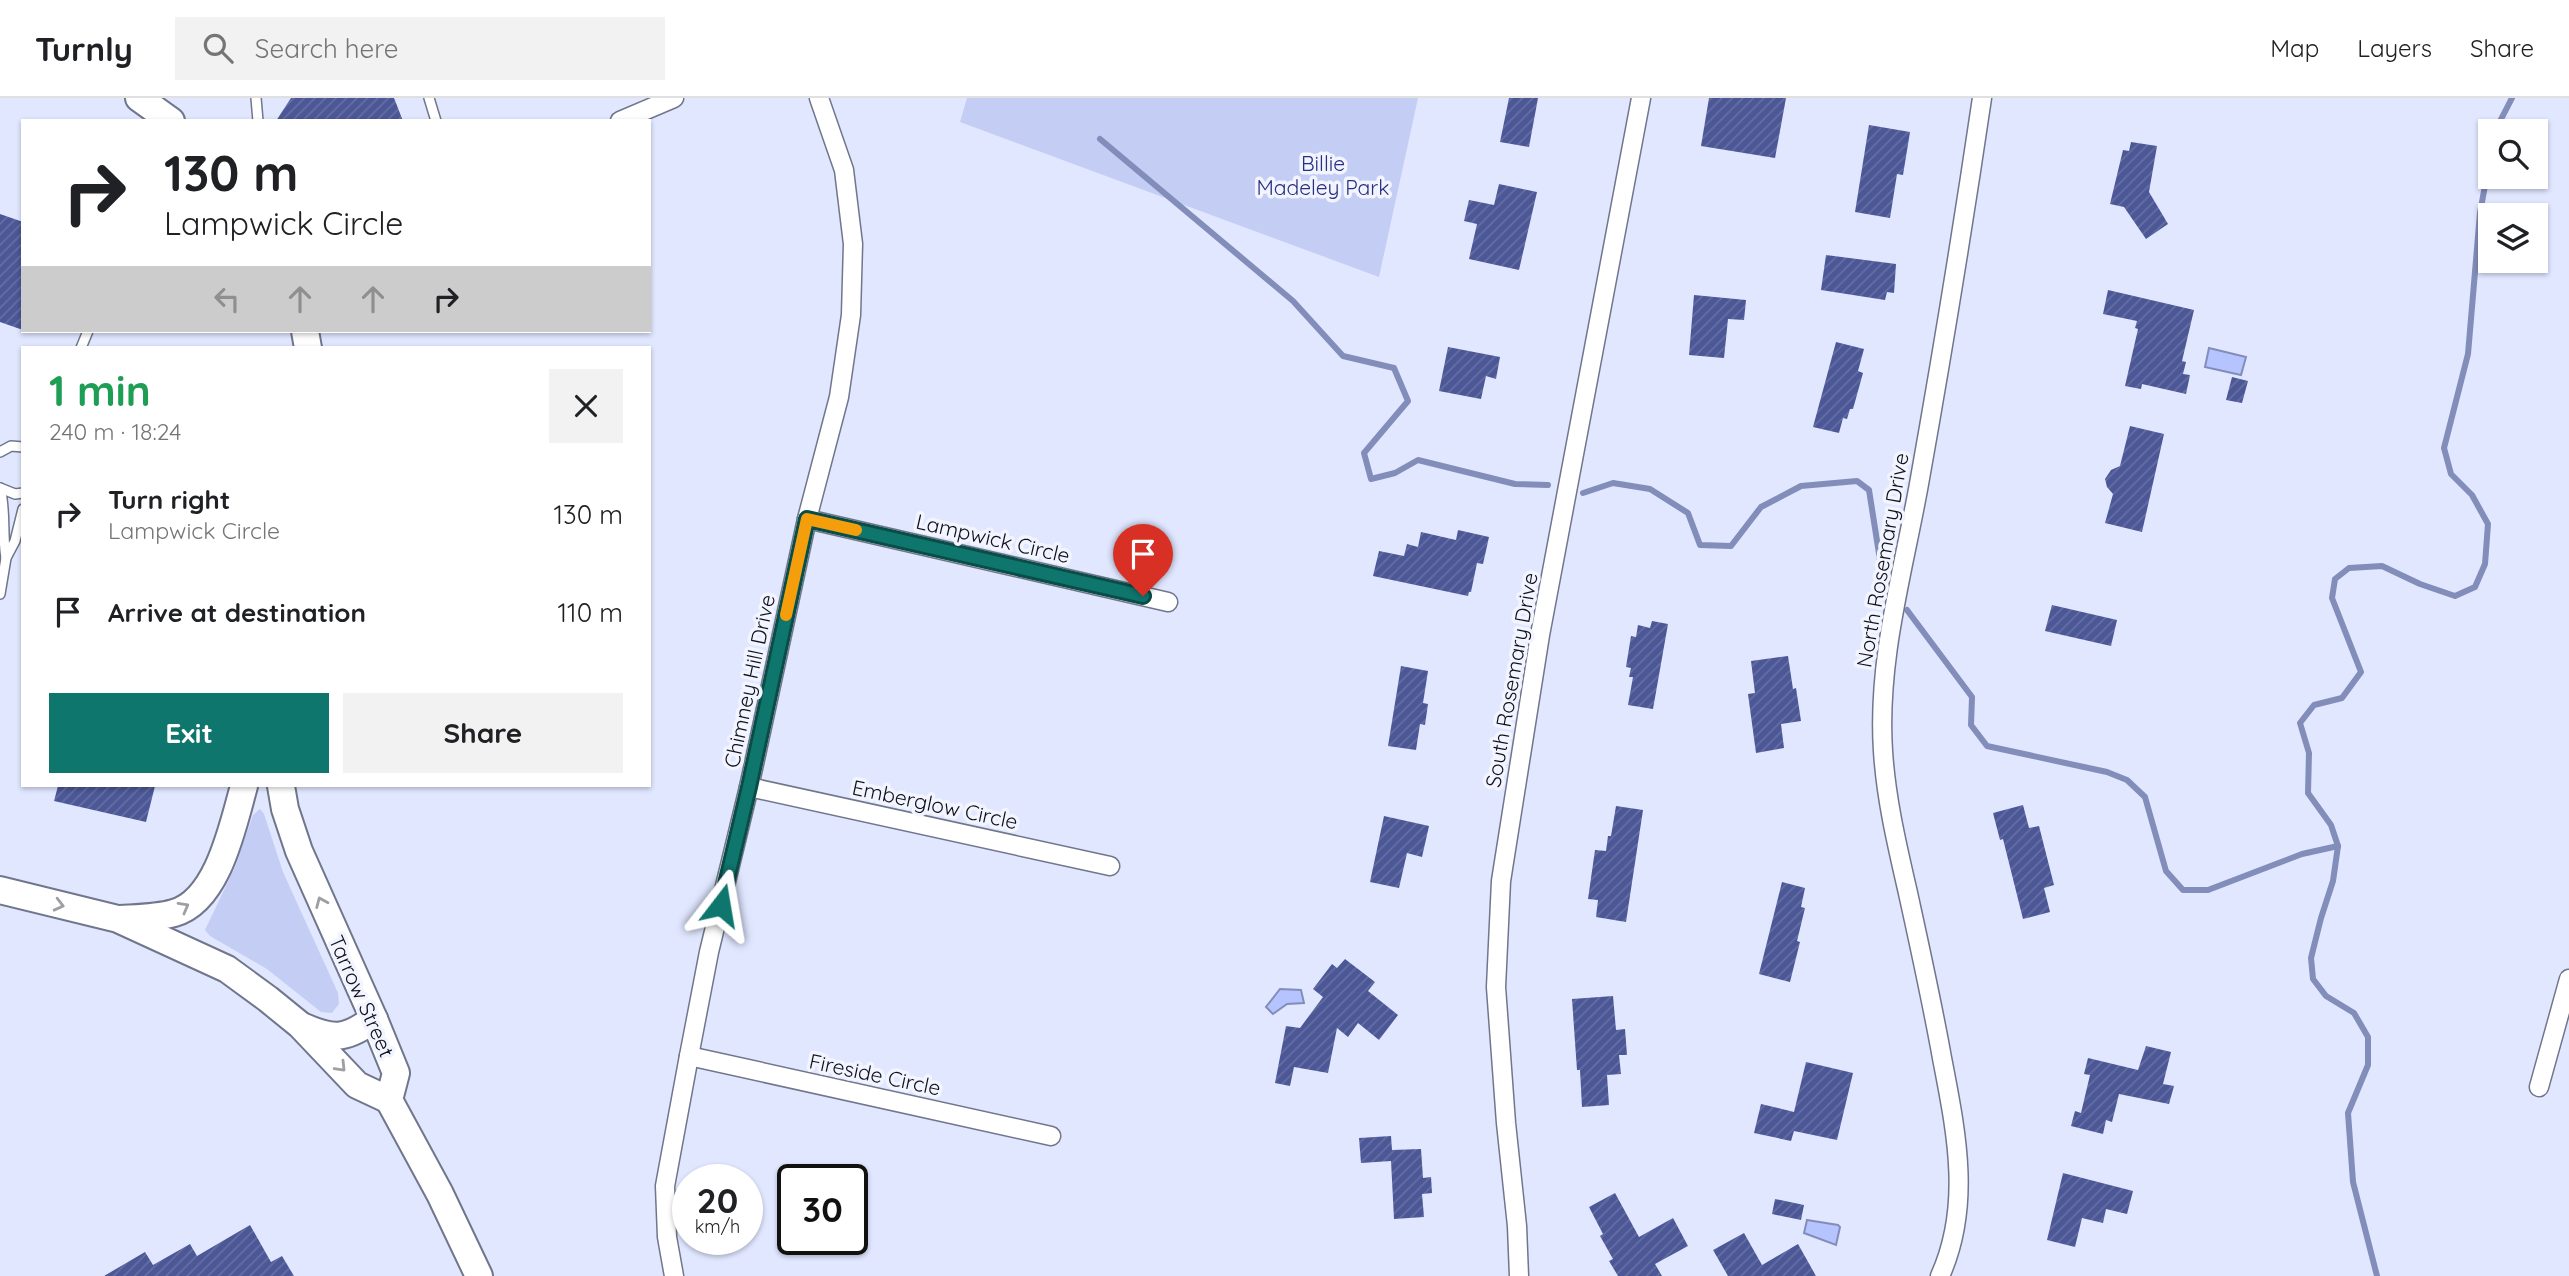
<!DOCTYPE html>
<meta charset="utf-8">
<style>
:root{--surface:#fff;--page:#f2f2f2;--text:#202124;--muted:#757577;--line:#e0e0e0;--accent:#0f766e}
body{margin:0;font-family:Quicksand,sans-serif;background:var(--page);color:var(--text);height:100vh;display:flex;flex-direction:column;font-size:26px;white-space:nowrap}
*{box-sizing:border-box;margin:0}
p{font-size:23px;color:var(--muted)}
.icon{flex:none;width:38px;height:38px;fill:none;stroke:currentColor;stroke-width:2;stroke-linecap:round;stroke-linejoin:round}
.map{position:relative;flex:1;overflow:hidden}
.sheet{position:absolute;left:21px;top:248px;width:630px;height:441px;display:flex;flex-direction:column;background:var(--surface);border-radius:0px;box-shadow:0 2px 5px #0004}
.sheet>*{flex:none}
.guide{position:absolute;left:21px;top:21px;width:630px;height:214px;border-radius:0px;box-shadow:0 2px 5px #0004;background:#fff;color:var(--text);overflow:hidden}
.controls{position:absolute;left:2478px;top:21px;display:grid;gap:14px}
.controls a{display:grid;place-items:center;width:70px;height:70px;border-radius:0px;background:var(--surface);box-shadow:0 2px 5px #0004;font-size:35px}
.speed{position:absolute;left:672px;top:1066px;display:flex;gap:14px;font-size:35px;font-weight:700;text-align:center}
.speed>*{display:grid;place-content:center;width:91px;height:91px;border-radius:50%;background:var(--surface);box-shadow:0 2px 5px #0004;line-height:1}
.speed small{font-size:18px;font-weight:400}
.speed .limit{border:4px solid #111;border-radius:10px;background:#fff;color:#111}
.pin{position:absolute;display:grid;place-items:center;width:60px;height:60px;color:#fff;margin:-72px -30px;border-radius:50% 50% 50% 0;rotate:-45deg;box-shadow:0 0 7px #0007}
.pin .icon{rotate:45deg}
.me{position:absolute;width:77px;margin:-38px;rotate:14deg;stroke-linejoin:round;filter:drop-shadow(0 0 5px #0008)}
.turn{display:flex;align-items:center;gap:24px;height:147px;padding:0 28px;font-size:32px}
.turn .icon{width:91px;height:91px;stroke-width:2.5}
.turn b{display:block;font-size:49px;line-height:60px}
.lanes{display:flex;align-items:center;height:66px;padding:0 28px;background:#0003;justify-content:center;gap:35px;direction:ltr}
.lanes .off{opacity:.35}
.round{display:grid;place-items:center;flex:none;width:74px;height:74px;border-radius:0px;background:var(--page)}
.summary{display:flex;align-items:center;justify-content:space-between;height:119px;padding:0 28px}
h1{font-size:42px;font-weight:700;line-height:52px;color:#1e9e55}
.cta{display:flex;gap:14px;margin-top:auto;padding:14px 28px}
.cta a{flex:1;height:80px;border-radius:0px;background:var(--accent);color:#fff;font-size:28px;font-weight:700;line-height:80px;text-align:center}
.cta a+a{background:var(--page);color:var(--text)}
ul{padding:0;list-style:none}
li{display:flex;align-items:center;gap:21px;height:98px;padding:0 28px}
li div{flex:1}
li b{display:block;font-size:26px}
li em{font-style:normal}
header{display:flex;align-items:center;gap:42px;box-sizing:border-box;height:98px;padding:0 35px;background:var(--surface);border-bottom:2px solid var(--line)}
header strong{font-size:33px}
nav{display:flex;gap:38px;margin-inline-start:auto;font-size:24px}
.search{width:490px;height:63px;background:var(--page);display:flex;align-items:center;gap:18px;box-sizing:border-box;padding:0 24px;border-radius:0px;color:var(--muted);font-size:26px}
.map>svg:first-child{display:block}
.park{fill:#c4cef4}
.water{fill:#b5c3fe;stroke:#838db9;stroke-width:2}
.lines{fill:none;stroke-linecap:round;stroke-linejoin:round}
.stream{stroke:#838db9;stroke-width:6}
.building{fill:url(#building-hatch)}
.service-casing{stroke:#70768b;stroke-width:12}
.minor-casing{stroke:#70768b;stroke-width:21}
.secondary-casing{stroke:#70768b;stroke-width:30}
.service{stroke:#fff;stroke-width:9}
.minor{stroke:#fff;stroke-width:18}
.secondary{stroke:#fff;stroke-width:26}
.oneway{stroke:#9f9fa3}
.route-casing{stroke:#0a4d48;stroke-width:18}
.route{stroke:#0f766e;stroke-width:12}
.slow{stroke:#f59e0b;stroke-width:12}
.labels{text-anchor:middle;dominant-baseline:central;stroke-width:7;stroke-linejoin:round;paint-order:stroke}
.park-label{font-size:21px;fill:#292f81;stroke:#f2f5ff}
.street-label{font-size:21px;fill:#0f1018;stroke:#f2f5ff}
</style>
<header>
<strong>Turnly</strong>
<div class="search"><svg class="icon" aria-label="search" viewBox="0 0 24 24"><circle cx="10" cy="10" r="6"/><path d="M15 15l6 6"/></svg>Search here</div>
<nav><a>Map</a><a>Layers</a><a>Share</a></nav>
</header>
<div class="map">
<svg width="2569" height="1178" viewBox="0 0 2569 1178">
<defs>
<pattern id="building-hatch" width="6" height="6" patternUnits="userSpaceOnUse" patternTransform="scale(1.75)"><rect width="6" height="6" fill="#4b5797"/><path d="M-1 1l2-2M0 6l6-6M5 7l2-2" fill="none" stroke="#666fa0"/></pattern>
</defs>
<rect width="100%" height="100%" fill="#e0e7ff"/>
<g class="park">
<path d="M967,0H1418L1379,179L960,24Z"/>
<path d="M260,711L264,716L283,774L338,895L339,906L332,915L321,914L267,871L210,838L205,832L235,769L253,717Z"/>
</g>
<g class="water">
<path d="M2209,250L2246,259L2241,277L2205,269Z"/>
<path d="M1280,891L1301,892L1304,905L1287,906L1273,916L1266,909Z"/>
<path d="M1807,1122L1838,1127L1840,1129L1836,1147L1804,1135Z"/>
</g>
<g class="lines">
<g class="stream">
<path d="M2495,33L2512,0"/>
<path d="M1100,41L1293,203L1343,258L1394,270L1408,303L1364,355L1371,381L1395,375L1418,362L1515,386L1548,387"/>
<path d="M1583,395L1613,385L1650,391L1688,415L1700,447L1731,448L1761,409L1801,388L1857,383L1869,392L1880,462"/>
<path d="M1907,512L1972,599L1971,627L1987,648L2107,674L2127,682L2145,699L2166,773L2183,792H2208L2302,756L2338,748"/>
<path d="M2377,1178L2353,1084L2348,1015L2368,967V939L2354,915L2326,898L2313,881L2311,860L2321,820L2333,783L2338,748L2331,727L2308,695L2309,655L2300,625L2314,607L2342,600L2361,574L2332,500L2335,481L2349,470L2382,468L2420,486L2455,498L2475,489L2485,466L2488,426L2472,397L2451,376L2444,350L2468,256L2480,115L2490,60"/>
</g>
</g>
<g class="building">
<path d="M291,0H394L403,23H276Z"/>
<path d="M1509,0H1538L1529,49L1500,44Z"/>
<path d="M1709,0H1786L1775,60L1701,48Z"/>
<path d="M1869,27L1910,34L1903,77L1897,76L1890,120L1855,114Z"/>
<path d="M2131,44L2157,48L2149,94L2168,126L2146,141L2124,109L2110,106L2123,52L2129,53Z"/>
<path d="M1499,86L1537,94L1519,172L1469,161L1477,126L1464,123L1469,102L1494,107Z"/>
<path d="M0,116L23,124V232L0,224Z"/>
<path d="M1826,157L1896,166L1894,195L1887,194L1885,202L1821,192Z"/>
<path d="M2108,192L2194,212L2182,263L2186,264L2183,276L2190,277L2186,296L2142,286L2141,291L2125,288L2138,231L2135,230L2137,223L2103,216Z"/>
<path d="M1694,197L1746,202L1744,222L1728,221L1724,260L1689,257Z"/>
<path d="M1836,244L1864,251L1858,273L1863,275L1853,311H1850L1847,321L1843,320L1839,335L1813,329Z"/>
<path d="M1448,249L1500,259L1496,281L1486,278L1481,301L1439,293Z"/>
<path d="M2232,279L2248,283L2242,305L2226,302Z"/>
<path d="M2130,328L2164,336L2142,434L2105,425L2113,396L2107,389L2105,381L2111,372L2120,368Z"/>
<path d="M1458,432L1489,439L1483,466L1477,465L1471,494H1469L1468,498L1373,478L1379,453L1404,458L1407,446L1418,449L1421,434L1456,442Z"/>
<path d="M2052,507L2117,522L2111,548L2045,533Z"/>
<path d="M1652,523L1668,526L1653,611L1628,607L1633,579H1629L1631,570L1626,569L1631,538L1636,539L1638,527L1650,530Z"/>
<path d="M1788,558L1793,591L1796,590L1801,623L1781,626L1784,650L1756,655L1748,596L1755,595L1751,563Z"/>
<path d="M1401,568L1428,573L1423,605L1428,606L1425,627L1420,626L1416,652L1388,648Z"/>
<path d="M58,688H155L146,724L54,703Z"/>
<path d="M2023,707L2029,730L2039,728L2054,787L2044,790L2050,814L2023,821L2003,741L2000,742L1993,715Z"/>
<path d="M1616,708L1643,712L1626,824L1596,819L1598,802L1588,801L1595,752L1606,753L1608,738H1611Z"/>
<path d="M1384,718L1429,728L1422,759L1407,755L1399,790L1370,784Z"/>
<path d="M1782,784L1805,790L1801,809L1805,810L1797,843L1800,844L1790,884L1759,876Z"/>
<path d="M1345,861L1375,884L1368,893L1398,917L1379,942L1358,925L1348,939L1337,930L1328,975L1294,969L1290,988L1275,985L1286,928L1300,930L1323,899L1313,891L1332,866L1337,870Z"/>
<path d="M1613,898L1616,932L1625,931L1627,957H1619L1621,976L1607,977L1609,1007L1582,1009L1580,972H1577L1572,901Z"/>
<path d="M2146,948L2171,954L2163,986L2174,988L2169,1006L2119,996L2112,1024L2106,1022L2103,1036L2071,1028L2075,1013L2081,1015L2090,977L2084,976L2088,960L2138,972Z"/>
<path d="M1806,964L1853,975L1837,1042L1794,1033L1791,1043L1754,1035L1761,1006L1794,1014Z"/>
<path d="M1391,1038L1392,1052L1421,1051L1423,1080L1431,1079L1432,1095L1422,1096L1424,1119L1394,1121L1391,1063L1361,1065L1359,1040Z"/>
<path d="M2063,1075L2133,1093L2127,1116L2106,1111L2103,1125L2082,1120L2075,1149L2047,1142Z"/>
<path d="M1615,1095L1639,1139L1673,1120L1688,1148L1655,1166L1662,1178H1618L1609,1163L1613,1161L1600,1138L1603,1136L1589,1109Z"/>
<path d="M1775,1101L1804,1107L1801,1122L1772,1116Z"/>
<path d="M250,1127L271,1164L282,1158L294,1178H104L145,1154L153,1167L190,1146L197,1158Z"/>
<path d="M1744,1135L1762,1167L1798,1146L1816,1178H1728L1713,1152Z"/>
</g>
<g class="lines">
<g class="service-casing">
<g id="service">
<path d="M256,0L258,23"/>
<path d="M429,0L436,23"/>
<path d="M81,250L88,233"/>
<path d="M0,354L11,348L23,349"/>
<path d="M0,390C6,413 2,437 6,460"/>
<path d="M0,390L15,396L23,395"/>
<path d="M0,496L6,460L15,443L23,411"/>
</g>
</g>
<g class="minor-casing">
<g id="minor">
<path d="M620,23L674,0"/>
<path d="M807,421L1168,504"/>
<path d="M749,689L1110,768"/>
<path d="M689,958L1051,1038"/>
<path d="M2539,989L2569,881"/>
<path d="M674,1178L667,1139L665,1088L689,958L709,854L749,689L807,421L839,299L851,217L853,146L844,72L819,0"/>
<path d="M1519,1178L1517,1128L1506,1025L1496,889L1501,783L1540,537L1641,0"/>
<path d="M1940,1178C1972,1107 1956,1033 1942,960C1932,904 1920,850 1908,795C1897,747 1886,701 1883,653C1877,562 1903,475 1919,386C1942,257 1963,129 1982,0"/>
</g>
</g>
<g class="secondary-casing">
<g id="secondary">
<path d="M139,0L171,23"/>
<path d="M305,233L308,250"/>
<path d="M281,688L285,711L299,753L374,921L396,975L389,1002L440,1096L479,1178"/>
<path d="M0,792L118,821L227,871L268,901L300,927L357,987L389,1002"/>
<path d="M120,821C137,820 157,820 174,815C218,803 233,727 244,688"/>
<path d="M304,929C336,943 347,940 374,921"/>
</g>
</g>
<use href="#service" class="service"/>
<use href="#minor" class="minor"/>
<use href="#secondary" class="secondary"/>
</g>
<defs><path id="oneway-chevron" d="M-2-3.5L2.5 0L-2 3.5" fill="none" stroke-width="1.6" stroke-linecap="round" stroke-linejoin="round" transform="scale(1.75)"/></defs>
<g class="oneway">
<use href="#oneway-chevron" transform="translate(321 804) rotate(-113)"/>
<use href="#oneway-chevron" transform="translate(59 807) rotate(14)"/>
<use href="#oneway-chevron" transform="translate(184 809) rotate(-29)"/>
<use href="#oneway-chevron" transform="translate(341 969) rotate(46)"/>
</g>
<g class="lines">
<g class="route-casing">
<path id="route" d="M721,807L749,689L807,421L1143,498"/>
</g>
<use href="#route" class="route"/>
<path class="slow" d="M786,517L807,421L856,432"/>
</g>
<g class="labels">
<g class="park-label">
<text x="1323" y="65">Billie<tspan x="1323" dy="24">Madeley Park</tspan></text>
</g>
<g class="street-label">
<text transform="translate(993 440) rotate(13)">Lampwick Circle</text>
<text transform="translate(1882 462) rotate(-80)">North Rosemary Drive</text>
<text transform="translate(1511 582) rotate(-80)">South Rosemary Drive</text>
<text transform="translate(749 583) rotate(-78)">Chimney Hill Drive</text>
<text transform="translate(935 706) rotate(12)">Emberglow Circle</text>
<text transform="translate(362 898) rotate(66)">Tarrow Street</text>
<text transform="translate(875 976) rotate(12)">Fireside Circle</text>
</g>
</g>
</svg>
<div class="controls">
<a><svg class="icon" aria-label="search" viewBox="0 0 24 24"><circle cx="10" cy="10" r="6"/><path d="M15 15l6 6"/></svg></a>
<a><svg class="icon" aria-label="layers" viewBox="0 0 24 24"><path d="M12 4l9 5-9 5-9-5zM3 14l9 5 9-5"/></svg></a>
</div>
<div class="speed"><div>20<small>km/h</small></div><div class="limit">30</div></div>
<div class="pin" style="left:1143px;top:498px;background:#d93025"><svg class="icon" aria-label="arrive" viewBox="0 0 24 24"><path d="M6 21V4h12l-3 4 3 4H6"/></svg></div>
<svg class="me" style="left:721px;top:807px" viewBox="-20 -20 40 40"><path d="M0-17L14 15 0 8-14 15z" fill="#0f766e" stroke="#fff" stroke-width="4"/></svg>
<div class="guide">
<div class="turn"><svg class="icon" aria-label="right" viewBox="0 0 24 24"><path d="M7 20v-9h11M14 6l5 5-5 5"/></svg><div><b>130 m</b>Lampwick Circle</div></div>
<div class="lanes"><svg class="icon off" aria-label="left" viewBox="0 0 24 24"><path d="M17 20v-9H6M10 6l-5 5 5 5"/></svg><svg class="icon off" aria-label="ahead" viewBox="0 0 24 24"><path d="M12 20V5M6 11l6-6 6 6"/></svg><svg class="icon off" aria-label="ahead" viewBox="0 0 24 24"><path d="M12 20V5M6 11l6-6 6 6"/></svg><svg class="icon" aria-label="right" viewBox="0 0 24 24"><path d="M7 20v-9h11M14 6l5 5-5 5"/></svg></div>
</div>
<section class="sheet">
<div class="summary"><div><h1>1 min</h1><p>240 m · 18:24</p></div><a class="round"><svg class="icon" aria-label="close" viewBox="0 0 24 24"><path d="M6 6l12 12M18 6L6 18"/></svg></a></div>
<ul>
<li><svg class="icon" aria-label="right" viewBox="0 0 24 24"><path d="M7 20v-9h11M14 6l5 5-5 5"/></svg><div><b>Turn right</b><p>Lampwick Circle</p></div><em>130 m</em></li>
<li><svg class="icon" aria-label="arrive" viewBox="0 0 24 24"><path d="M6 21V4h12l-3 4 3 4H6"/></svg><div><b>Arrive at destination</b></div><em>110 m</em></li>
</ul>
<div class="cta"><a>Exit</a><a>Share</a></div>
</section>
</div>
